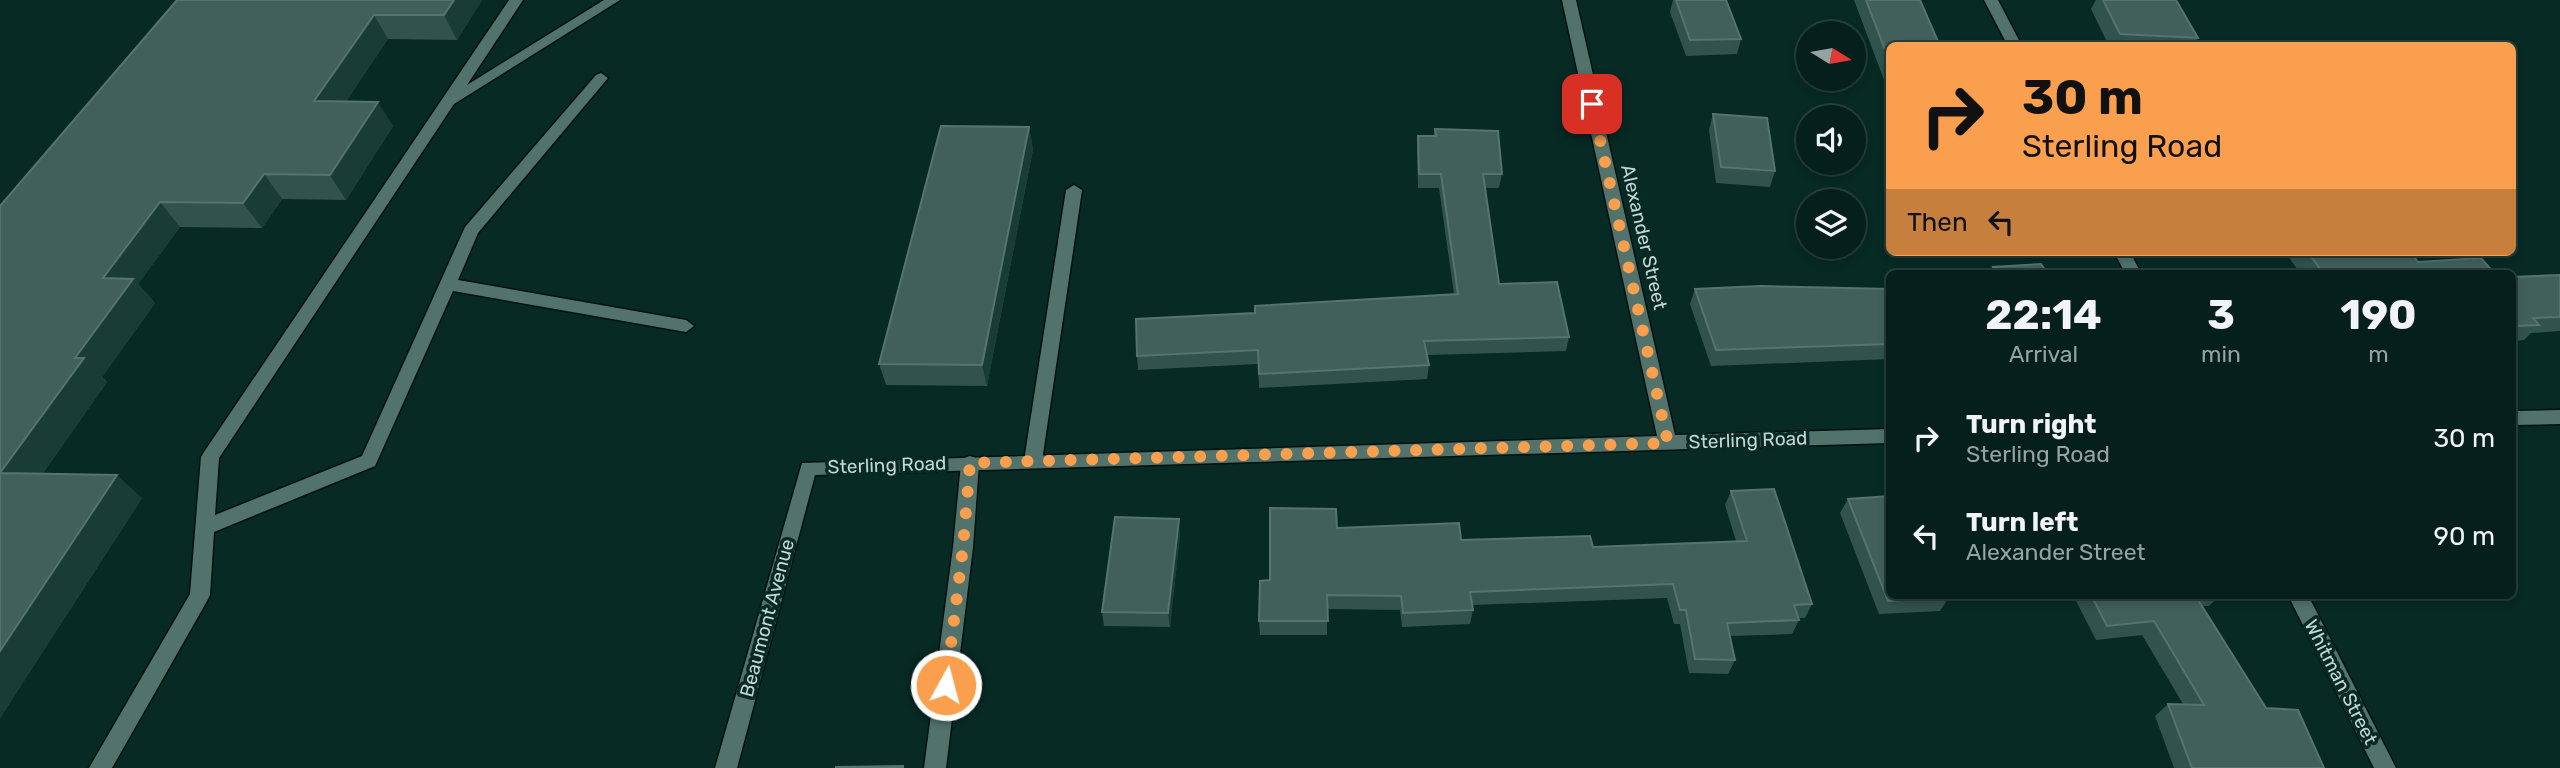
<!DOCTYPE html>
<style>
:root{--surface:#05201c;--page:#132d29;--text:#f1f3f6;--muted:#97a3a3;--line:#263e3b}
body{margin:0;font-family:Rubik,sans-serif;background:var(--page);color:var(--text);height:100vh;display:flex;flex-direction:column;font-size:26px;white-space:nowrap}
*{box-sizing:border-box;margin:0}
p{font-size:23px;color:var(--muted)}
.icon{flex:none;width:38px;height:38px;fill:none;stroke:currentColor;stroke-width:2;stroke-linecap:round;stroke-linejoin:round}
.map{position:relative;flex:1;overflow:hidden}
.panel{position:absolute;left:1886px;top:270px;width:630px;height:329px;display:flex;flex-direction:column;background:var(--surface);border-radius:10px;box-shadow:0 4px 10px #0003,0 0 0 2px var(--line)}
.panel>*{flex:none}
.top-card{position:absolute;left:1886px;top:42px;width:630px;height:214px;border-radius:10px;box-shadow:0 4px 10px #0003,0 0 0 2px var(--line);background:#f99f4d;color:#111;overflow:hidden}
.needle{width:46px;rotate:101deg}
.tools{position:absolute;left:1796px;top:21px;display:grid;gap:14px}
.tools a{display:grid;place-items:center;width:70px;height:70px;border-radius:50%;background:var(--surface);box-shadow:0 4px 10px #0003,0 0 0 2px var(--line);font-size:35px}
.pin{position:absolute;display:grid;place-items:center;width:60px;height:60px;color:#fff;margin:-30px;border-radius:14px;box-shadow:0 4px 10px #0006}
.me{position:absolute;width:77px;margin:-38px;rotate:7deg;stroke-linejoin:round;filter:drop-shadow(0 0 5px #0008)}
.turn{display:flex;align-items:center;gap:24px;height:147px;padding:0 21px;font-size:32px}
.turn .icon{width:91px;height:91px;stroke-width:2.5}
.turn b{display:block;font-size:49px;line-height:60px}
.then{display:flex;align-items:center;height:66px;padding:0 21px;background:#0003;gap:14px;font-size:26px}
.eta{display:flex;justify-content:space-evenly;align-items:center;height:119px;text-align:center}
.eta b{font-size:42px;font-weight:700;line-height:49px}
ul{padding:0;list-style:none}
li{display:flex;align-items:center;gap:21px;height:98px;padding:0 21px}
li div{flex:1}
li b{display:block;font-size:26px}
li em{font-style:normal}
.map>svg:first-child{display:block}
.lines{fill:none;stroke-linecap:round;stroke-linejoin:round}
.service-casing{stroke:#00110e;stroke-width:3}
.minor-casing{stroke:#00110e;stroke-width:3}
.service{fill:#51736c;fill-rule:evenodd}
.minor{fill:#51736c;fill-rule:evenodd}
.wall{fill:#32524d}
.shaded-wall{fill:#1a3c37}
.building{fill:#42605b;stroke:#56736e;stroke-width:2}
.route{stroke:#f99f4d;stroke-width:12;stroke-dasharray:0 21.6}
.labels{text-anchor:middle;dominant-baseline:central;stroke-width:7;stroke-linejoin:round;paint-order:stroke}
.street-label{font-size:19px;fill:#c4d6d3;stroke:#072a25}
</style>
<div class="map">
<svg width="2560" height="768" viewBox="0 0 2560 768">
<rect width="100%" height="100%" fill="#072a25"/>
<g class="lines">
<g class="service-casing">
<g id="service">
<path d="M509,0H523L467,85L604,0H620L454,104L219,458L215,515L362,456L465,227L596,75L601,73L608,78L478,233L458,280L686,320L694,326L686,332L453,291L375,466L214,532L210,595L207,601L112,768H89L190,594L201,457L204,452Z"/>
<path d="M1074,185L1082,190L1042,461L1039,466L1033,468L1027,466L1024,461L1066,190Z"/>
<path d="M970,456L976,458L979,463L973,547L946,768H924L953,547L961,463L964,458Z"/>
</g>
</g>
<g class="minor-casing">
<g id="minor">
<path d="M1562,0H1576L1675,435L1890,429V443L815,475L737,768H715L802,463L1657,436Z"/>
<path d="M1984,0H1998L2022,46H2008Z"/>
<path d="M2114,252H2130L2141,273H2125Z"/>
<path d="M2560,410V424L2513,425V411Z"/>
<path d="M2288,595H2308L2396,768H2374Z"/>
</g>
</g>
<use href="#service" class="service"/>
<use href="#minor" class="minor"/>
</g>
<g class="wall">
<path d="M177,0H482L457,40L388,39L346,101L393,126L346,200L282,199L262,228L180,227L138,284L155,303L102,377L107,382L43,473L142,498L0,718V206Z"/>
<path d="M1673,0H1726L1741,39L1737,54L1686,56L1670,12Z"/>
<path d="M1854,0H1920L1890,46V96Z"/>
<path d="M2096,0H2176L2198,38L2193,46H2109L2091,9Z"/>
<path d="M1713,114L1775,171L1770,187L1716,183L1709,130Z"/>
<path d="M1029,127L1033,149L987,386L886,385L879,364Z"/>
<path d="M1435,129L1502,174L1499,188H1485L1499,284L1569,337L1566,351L1427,355L1429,365L1427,379L1259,388L1258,364L1138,370L1137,356L1255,313L1454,294L1439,188H1418L1417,150L1418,136H1434Z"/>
<path d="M2285,252H2410L2418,262L2494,273H2300Z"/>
<path d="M1993,267L2047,273H1990Z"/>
<path d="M2560,275V331L2531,333L2524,340L2513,341V277Z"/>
<path d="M1695,289H1890V359L1711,366L1690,304Z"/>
<path d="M1731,491L1812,604L1805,618H1799V620L1792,634L1730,636L1735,660L1728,674L1689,673L1680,624H1674L1667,598L1472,605L1473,610L1470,624L1402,627L1400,610L1327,609V635H1260L1259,621L1270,580L1337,528L1461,540L1593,547L1736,541L1725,505Z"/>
<path d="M1848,499L1949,597L1940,611L1879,614L1840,513Z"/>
<path d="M1180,534L1170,627L1104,626L1102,612Z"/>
<path d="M2073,595H2220L2209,606H2202L2266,708L2324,768H2174L2155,716L2168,704H2183L2142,635L2096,640Z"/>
</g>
<g class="shaded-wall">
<path d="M454,0H482L457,40L444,15Z"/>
<path d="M374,15L388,39L330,126L314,101Z"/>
<path d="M378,102L393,126L346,200L330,175Z"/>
<path d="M1029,127L1033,149L987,386L982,365Z"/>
<path d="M264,174L282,199L262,228L243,203Z"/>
<path d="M160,202L180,227L138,284L155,303L102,377L107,382L27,496L0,473L75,358L103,278Z"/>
<path d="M117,475L142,498L0,718V651Z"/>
<path d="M1179,519L1180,534L1170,627L1168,613Z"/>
</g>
<g class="building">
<path d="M177,0H454L444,15H374L314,101L378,102L330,175L264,174L243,203L160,202L103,278L133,279L75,358H84L0,473L117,475L0,651V206Z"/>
<path d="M1676,0H1726L1741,39L1690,40Z"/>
<path d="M1866,0H1920L1940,46H1890V63Z"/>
<path d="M2103,0H2176L2198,38L2120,34Z"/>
<path d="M1713,114L1767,118L1775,171L1721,167Z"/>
<path d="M941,126L1029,127L982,365L879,364Z"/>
<path d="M1435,129L1498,131L1502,174H1483L1499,284L1557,282L1569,337L1424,341L1429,365L1259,374L1258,350L1137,356L1136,319L1255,313V306L1458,294L1441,174H1419L1418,136H1436Z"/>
<path d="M2308,252H2410L2418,262L2481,258L2494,273H2323Z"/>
<path d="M2041,264L2047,273H1996L1993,267Z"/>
<path d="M2560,275V317L2533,318L2539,325L2513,326V277Z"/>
<path d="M1761,286L1890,289V344L1716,350L1695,289Z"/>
<path d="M1774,489L1812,604L1794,605L1799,620L1727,623L1735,660L1695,659L1686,610H1680L1673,584L1470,592L1473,610L1403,613L1401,596L1327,595L1328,621H1259L1260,581L1270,580V508L1336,509L1337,528L1459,523L1461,540L1590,536L1593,547L1747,541L1731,491Z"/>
<path d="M1890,496V595H1948L1949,597L1888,601L1848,499Z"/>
<path d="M1115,517L1179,519L1168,613L1102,612Z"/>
<path d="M2091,595H2195L2266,708L2298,710L2324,768H2192L2168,704L2204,705L2154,621L2107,626Z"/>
<path d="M903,766V768H836V767Z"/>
</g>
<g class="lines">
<path class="route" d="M946,685L963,547L970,463L1668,443L1592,104"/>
</g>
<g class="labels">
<g class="street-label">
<text transform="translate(1644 237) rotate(77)">Alexander Street</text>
<text transform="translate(1748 440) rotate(-2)">Sterling Road</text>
<text transform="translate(887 465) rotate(-2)">Sterling Road</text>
<text transform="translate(767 618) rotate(-75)">Beaumont Avenue</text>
<text transform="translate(2341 682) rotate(63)">Whitman Street</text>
</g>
</g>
</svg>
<div class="tools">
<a><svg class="needle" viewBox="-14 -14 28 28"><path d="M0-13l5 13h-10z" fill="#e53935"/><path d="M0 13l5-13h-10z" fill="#97a3a3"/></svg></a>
<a><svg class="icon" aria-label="sound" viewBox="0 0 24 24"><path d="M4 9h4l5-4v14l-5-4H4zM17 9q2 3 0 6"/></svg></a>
<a><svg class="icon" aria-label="layers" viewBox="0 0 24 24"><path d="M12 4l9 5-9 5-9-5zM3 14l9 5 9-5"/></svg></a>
</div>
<div class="pin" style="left:1592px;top:104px;background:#d93025"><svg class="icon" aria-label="arrive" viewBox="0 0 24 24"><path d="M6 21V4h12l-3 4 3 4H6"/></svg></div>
<svg class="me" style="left:946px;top:685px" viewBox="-20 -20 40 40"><circle r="17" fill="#f99f4d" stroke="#fff" stroke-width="3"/><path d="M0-11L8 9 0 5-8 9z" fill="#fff"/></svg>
<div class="top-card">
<div class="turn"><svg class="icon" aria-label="right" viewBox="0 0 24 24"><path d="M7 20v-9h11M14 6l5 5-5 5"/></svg><div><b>30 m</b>Sterling Road</div></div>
<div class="then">Then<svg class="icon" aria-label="left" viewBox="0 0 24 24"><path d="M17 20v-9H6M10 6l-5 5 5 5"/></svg></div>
</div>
<section class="panel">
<div class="eta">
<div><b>22:14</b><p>Arrival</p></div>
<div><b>3</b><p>min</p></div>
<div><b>190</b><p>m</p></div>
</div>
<ul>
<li><svg class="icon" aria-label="right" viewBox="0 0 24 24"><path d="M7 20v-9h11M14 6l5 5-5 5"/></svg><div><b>Turn right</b><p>Sterling Road</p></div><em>30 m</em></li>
<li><svg class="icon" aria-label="left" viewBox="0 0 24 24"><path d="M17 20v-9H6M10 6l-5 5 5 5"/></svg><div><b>Turn left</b><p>Alexander Street</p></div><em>90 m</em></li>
</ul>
</section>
</div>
